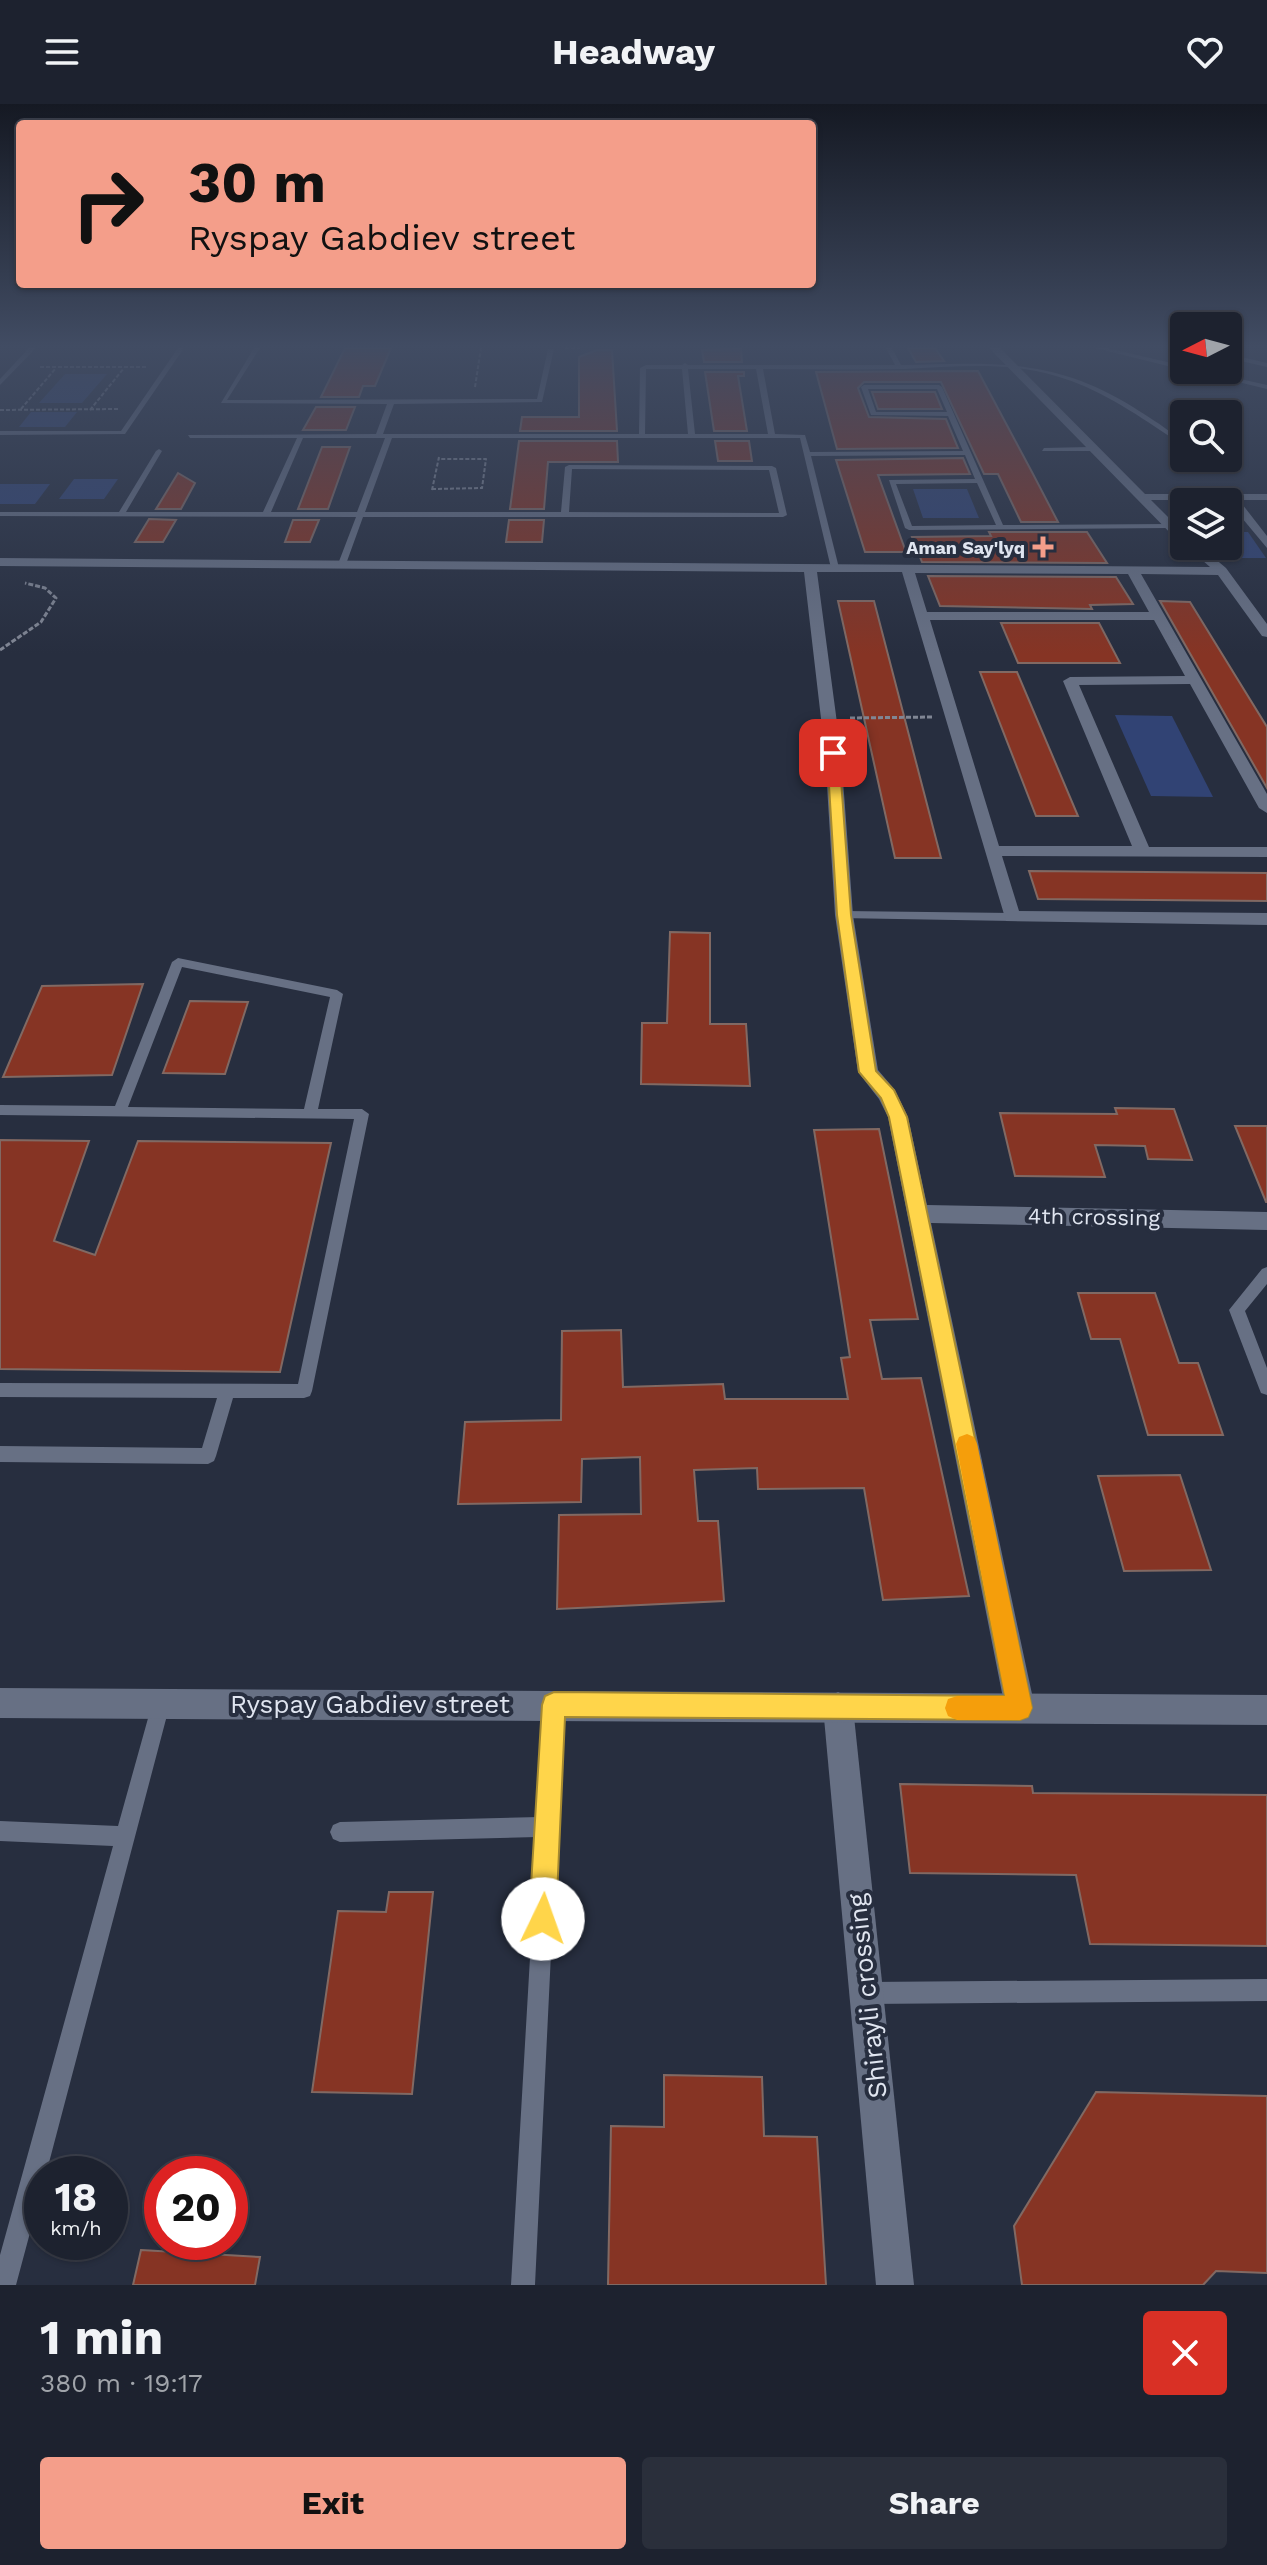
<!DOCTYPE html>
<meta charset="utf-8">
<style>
:root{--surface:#1d222f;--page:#2a2f3b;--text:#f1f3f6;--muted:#a0a4aa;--line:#3b3f4b;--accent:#f49e8a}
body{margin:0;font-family:"Work Sans",sans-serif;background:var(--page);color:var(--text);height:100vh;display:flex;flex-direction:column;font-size:30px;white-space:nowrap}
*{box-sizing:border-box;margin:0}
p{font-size:26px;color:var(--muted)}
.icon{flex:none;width:44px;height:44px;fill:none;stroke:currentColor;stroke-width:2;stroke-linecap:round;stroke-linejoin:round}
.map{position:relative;height:2181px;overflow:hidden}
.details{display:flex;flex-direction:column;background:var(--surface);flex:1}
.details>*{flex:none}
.top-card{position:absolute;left:16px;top:16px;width:800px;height:168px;border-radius:8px;box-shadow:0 2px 6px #0004,0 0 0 2px var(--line);background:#f49e8a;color:#111;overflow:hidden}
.needle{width:52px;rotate:264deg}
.fabs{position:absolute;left:1170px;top:208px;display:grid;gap:16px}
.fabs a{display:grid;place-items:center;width:72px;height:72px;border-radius:8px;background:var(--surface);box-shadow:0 2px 6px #0004,0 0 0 2px var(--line);font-size:40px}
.speed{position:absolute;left:24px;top:2052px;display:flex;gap:16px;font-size:40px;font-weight:700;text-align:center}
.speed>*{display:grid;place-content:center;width:104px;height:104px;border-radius:50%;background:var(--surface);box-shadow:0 2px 6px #0004,0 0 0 2px var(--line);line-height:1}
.speed small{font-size:20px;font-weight:400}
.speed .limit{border:12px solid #d22;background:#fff;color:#111}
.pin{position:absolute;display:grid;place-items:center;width:68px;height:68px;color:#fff;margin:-34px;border-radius:16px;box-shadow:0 4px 12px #0006}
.me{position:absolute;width:88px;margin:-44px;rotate:3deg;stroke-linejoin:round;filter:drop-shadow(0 0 6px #0008)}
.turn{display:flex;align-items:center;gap:28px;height:168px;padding:0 40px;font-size:36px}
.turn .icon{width:104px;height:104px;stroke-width:2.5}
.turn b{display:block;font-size:56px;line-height:68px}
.round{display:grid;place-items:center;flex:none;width:84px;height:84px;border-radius:8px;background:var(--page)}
.overview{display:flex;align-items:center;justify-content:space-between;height:136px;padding:0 40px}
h1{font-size:48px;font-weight:700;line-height:60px}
.action{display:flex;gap:16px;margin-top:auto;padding:16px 40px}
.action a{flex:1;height:92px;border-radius:8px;background:var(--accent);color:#111;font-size:32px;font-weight:700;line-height:92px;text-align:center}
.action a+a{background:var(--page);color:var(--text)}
header{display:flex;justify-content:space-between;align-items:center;height:104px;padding:0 40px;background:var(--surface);font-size:36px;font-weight:700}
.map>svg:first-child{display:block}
.green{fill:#314374}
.building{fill:#863424;stroke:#816963;stroke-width:2}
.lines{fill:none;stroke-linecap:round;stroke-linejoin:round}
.path-far1{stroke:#808694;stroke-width:2;stroke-dasharray:4 2;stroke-linecap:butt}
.path{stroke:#808694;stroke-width:3;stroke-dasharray:5 2;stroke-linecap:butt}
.service{fill:#677084;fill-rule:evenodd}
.minor{fill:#677084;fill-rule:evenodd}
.tertiary{fill:#677084;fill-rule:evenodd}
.route{fill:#ffd54a;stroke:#a68a30;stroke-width:2}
.slow{fill:#f59e0b}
.poi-dot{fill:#f49e8a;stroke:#272e3f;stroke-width:3}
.labels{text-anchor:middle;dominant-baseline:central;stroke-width:8;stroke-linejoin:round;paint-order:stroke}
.far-poi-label{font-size:18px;font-weight:bold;fill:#e0e5f0;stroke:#272e3f;text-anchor:end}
.street-label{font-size:22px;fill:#e0e5f0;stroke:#272e3f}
.near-street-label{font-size:26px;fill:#e0e5f0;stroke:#272e3f}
</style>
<header><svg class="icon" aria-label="menu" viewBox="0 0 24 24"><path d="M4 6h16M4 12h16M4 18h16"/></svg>Headway<svg class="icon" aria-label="heart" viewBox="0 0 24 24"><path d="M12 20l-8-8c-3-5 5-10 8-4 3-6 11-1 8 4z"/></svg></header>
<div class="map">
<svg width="1267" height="2181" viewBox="0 0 1267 2181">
<rect width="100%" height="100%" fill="#272e3f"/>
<g class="green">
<path d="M65,270H107L82,299H39Z"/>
<path d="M31,308H77L65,323H19Z"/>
<path d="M74,375H118L104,395H59Z"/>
<path d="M0,380H50L35,400H0Z"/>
<path d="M913,385H967L979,414H923Z"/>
<path d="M1228,428H1248L1266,454H1235L1227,442Z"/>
<path d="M1115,611L1172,612L1213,693L1151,692Z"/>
</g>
<g class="building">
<path d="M345,244H391L375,282H363L359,293H321Z"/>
<path d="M908,244H935L944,257L916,258Z"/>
<path d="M741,245L742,258H704L702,246Z"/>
<path d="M597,246H612L617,327H520L522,313H579V253Z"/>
<path d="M978,267L1033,370L1058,418H1021L998,370H984L941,278H864L858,284L869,313L946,315L958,344L837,345L816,268Z"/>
<path d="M705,268H744V272H738L747,327H714Z"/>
<path d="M872,288H935L942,305H878Z"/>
<path d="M316,303H355L346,326H303Z"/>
<path d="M519,337H617L618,358H548L544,405H510Z"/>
<path d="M715,337H749L752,357H718Z"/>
<path d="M322,343H350L328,405H298Z"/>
<path d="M963,354L970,370L878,371L906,448H865L836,356Z"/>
<path d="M178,369L195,379L181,405H156Z"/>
<path d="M149,415L176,416L163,438H135Z"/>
<path d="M293,416H319L310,438H285Z"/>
<path d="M509,416H544L542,438H506Z"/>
<path d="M989,428H1087L1107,459L922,458L912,433L991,432Z"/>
<path d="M928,472L1116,473L1133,500L1090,501L1092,505L940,502Z"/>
<path d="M838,497H874L941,754H895Z"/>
<path d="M1160,497L1190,498L1267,623V684Z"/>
<path d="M1001,519H1099L1120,559H1018Z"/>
<path d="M980,568H1017L1078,712H1036Z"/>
<path d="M1029,767L1267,769V797L1038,795Z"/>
<path d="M670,828L710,829V920H746L750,982L641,980L642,919H667Z"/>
<path d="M143,880L112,971L3,973L42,882Z"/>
<path d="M190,897L248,898L225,970L163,969Z"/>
<path d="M1115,1004L1174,1005L1192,1056L1148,1055L1145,1042L1095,1041L1105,1073L1015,1072L1000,1009L1117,1010Z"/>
<path d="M1235,1022H1267V1098H1266Z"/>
<path d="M879,1025L918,1215L870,1216L882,1275L921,1274L969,1492L883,1496L864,1384L758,1385L757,1364L694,1366L698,1417H718L724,1497L557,1505L559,1411L641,1410L640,1353L582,1355L581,1398L458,1400L465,1318L561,1316L562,1227L621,1226L623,1283L723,1280L725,1295H848L841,1254L850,1253L814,1026Z"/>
<path d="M0,1036L89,1037L54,1137L95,1151L138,1037L331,1039L280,1268L0,1265Z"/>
<path d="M1078,1189H1155L1179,1259H1198L1223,1331H1148L1120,1235H1091Z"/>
<path d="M1180,1371L1211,1466L1124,1467L1098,1372Z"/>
<path d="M900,1680L1032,1682L1033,1689L1267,1691V1842L1090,1840L1076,1771L910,1769Z"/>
<path d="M389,1788H433L412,1990L312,1988L338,1807L386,1808Z"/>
<path d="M664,1971L762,1973L764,2032L817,2033L826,2181H608L611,2022L664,2023Z"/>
<path d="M1096,1988L1267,1992V2169L1216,2167L1203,2181H1022L1014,2122Z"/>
<path d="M141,2146L260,2153L255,2181H133Z"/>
</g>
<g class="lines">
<g class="path-far1">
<path d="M565,244H580"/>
<path d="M40,263H146"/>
<path d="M475,283L481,244"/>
<path d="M21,305L56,264"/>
<path d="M0,306L119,305"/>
<path d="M90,306L124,264"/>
<path d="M432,385L482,384L486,355H438"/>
<path d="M432,386L439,353"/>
</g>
<g class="path">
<path d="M0,546L41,518L56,494L45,484L25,479"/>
<path d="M850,614L932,613"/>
</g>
<g class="service">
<path d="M29,244H36L0,281V275Z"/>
<path d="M178,244H184L125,330L0,331V327H121Z"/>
<path d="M254,244H260L227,296L537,295L548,245H554L542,298L394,300L383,330H639L640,264L646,261H682L685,259L688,261H895L886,244H892L901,261C991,259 1053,253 1133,303C1147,312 1162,321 1174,331L1169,332C1133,308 1098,284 1056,272C1007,257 954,263 904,265C857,266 810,265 763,265L775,330L805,331L810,348L963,347L948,312L871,311L861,283L864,281H939L942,283L1003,421L1168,420L1172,422L1168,424L909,426L905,424L889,376L975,375L965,351L811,352L839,464L835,466L831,464L800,334H392L365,408H561L565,363L569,361L772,362L776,364L787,411L783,413H363L346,460L342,462L338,460L356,413L0,412V408H119L156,347L159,345L162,347L126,408H263L297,334H190L188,331L376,330L387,300L221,299ZM646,265H682L688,330H645ZM688,265H756L768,330H695ZM868,285H937L947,308H876ZM303,334H385L357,408H271ZM572,365L769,366L779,409L569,408ZM977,379L996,421L912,422L896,380Z"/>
<path d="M1095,244H1107L1184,262V266Z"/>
<path d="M1228,250L1267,259V263L1228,254Z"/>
<path d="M1189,266H1200L1267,281V285Z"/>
<path d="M1044,344L1090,343L1093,345L1090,347H1042Z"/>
<path d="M844,807L1012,809L1018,813L1012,817L840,814V808Z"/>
<path d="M178,854L337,886L343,890L318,1005H362L369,1010L312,1287L310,1292L304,1294H233L216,1352L214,1357L208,1360L0,1358V1342L202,1344L217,1294L0,1293V1279L298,1280L354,1015L0,1011V1001L115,1002L172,858ZM182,863L330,893L304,1005L128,1003Z"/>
<path d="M1267,1163V1180L1245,1207L1267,1264V1291L1261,1289L1259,1284L1229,1206L1262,1165Z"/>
<path d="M161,1591L168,1593L170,1600L46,2070H42V2084L16,2181H0V2151L113,1742L0,1737V1717L118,1722L152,1600L154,1593Z"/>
<path d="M554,1592L561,1594L563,1601L535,2181H511L537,1733L340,1738L333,1735L330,1728L333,1721L340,1718L539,1713L545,1601L547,1594Z"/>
<path d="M1267,1875V1897L867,1900L859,1897L856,1889L859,1881L867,1878Z"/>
</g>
<g class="minor">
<path d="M989,244H1000L1145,390H1267V396H1239L1267,432V444L1227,396H1151L1184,429V440L1180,439Z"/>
<path d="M1186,442H1200L1226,464L1267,520V533L1262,532L1218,471L1141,470L1267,690V709L1259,704L1190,580L1079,581L1149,743H1267V753L1002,752L1019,807L1267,809V821L1006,817L902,468H817L841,649L853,811L878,966L895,986L908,1013L927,1101L1267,1108V1126L931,1119L1035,1604L1030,1614L1020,1619L1010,1614L1005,1604L888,1013L879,995L858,968L835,811L825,649L804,468L0,462V454L1210,463ZM915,469L1128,470L1149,508H927ZM930,516H1154L1185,572L1070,573L1063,577L1132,742H999Z"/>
<path d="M838,1588L848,1593L853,1603L914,2181H876L823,1603L828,1593Z"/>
</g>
<path class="tertiary" d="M0,1584L1267,1591V1621L0,1614Z"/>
</g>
<linearGradient id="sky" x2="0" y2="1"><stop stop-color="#151923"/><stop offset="0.44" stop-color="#414c63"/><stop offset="1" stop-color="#414c63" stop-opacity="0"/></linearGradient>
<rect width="1267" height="550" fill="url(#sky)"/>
<path class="route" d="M833,645L839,649L851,811L876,967L894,986L907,1013L1032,1604L1028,1613L1020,1616L565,1613L556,1815L552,1824L543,1828L533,1824L529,1815L542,1601L545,1592L554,1588L1005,1592L889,1013L881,994L859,968L837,811L827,649Z"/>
<path class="slow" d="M967,1330L974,1333L977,1340L1032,1604L1028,1613L1020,1616H957L948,1612L945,1604L948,1595L957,1592H1005L956,1340L959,1333Z"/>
<path class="poi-dot" d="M1039 431h8v8h8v8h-8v8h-8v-8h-8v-8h8z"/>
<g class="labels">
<g class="far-poi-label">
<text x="1025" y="443">Aman Say'lyq</text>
</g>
<g class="street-label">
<text transform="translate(1094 1113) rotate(1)">4th crossing</text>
</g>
<g class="near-street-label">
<text x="370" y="1600">Ryspay Gabdiev street</text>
<text transform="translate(867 1892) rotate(-96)">Shirayli crossing</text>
</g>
</g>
</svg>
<div class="fabs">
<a><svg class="needle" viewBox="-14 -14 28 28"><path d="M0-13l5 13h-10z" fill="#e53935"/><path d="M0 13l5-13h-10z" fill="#a0a4aa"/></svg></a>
<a><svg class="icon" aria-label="search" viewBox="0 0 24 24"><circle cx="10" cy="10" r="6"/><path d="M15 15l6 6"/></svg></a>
<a><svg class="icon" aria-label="layers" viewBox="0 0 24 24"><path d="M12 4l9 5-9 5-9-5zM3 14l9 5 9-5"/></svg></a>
</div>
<div class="speed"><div>18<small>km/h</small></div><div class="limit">20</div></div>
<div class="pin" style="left:833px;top:649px;background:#d93025"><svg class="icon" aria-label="arrive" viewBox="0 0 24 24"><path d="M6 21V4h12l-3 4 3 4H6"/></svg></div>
<svg class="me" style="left:543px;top:1815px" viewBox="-20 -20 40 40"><circle r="19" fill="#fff"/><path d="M0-13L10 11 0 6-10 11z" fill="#ffd54a"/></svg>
<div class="top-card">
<div class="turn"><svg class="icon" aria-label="right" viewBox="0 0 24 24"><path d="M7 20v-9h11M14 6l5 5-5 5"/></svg><div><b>30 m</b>Ryspay Gabdiev street</div></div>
</div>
</div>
<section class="details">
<div class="overview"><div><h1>1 min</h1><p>380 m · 19:17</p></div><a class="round" style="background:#d93025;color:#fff"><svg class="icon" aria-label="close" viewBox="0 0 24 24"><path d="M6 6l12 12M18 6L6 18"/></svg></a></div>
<div class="action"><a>Exit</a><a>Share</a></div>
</section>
